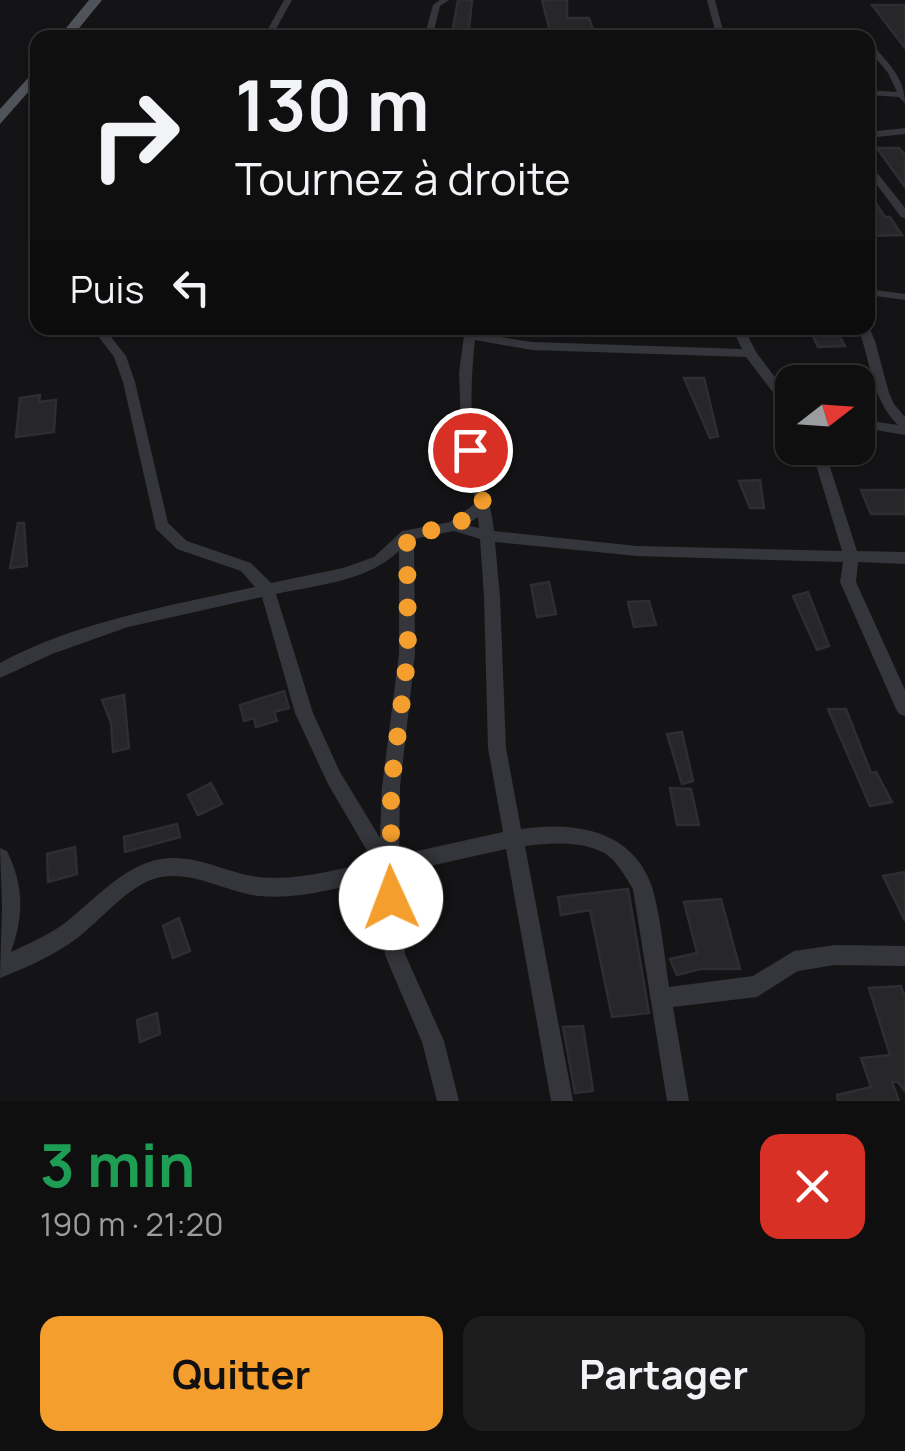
<!DOCTYPE html>
<html lang="fr">
<meta charset="utf-8">
<style>
:root{--surface:#0f0f10;--page:#1d1d1e;--text:#f1f3f6;--muted:#9b9c9f;--line:#2f2f30;--accent:#f49e2d}
body{margin:0;font-family:Manrope,sans-serif;background:var(--page);color:var(--text);height:100vh;display:flex;flex-direction:column;font-size:38px;white-space:nowrap}
*{box-sizing:border-box;margin:0}
p{font-size:32px;color:var(--muted)}
.icon{flex:none;width:55px;height:55px;fill:none;stroke:currentColor;stroke-width:2;stroke-linecap:round;stroke-linejoin:round}
.map{position:relative;height:1101px;overflow:hidden}
.drawer{display:flex;flex-direction:column;background:var(--surface);flex:1}
.drawer>*{flex:none}
.hud{position:absolute;left:30px;top:30px;width:845px;height:305px;border-radius:20px;box-shadow:0 2px 8px #0004,0 0 0 2px var(--line);background:#0f0f10;color:var(--text);overflow:hidden}
.needle{width:65px;rotate:73deg}
.fabs{position:absolute;left:775px;top:365px;display:grid;gap:20px}
.fabs a{display:grid;place-items:center;width:100px;height:100px;border-radius:20px;background:var(--surface);box-shadow:0 2px 8px #0004,0 0 0 2px var(--line);font-size:50px}
.pin{position:absolute;display:grid;place-items:center;width:85px;height:85px;color:#fff;margin:-42px;border:5px solid #fff;border-radius:50%;box-shadow:0 2px 10px #0007}
.me{position:absolute;width:110px;margin:-55px;rotate:358deg;stroke-linejoin:round;filter:drop-shadow(0 0 8px #0008)}
.turn{display:flex;align-items:center;gap:35px;height:210px;padding:0 40px;font-size:45px}
.turn .icon{width:130px;height:130px;stroke-width:2.5}
.turn b{display:block;font-size:70px;line-height:85px}
.then{display:flex;align-items:center;height:95px;padding:0 40px;background:#0003;gap:20px;font-size:38px}
.round{display:grid;place-items:center;flex:none;width:105px;height:105px;border-radius:20px;background:var(--page)}
.head{display:flex;align-items:center;justify-content:space-between;height:170px;padding:0 40px}
h1{font-size:60px;font-weight:700;line-height:75px;color:#1e9e55}
.cta{display:flex;gap:20px;margin-top:auto;padding:20px 40px}
.cta a{flex:1;height:115px;border-radius:20px;background:var(--accent);color:#111;font-size:40px;font-weight:700;line-height:115px;text-align:center}
.cta a+a{background:var(--page);color:var(--text)}
.map>svg:first-child{display:block}
.building{fill:#27272a;stroke:#2e2e32;stroke-width:2.5}
.lines{fill:none;stroke-linecap:round;stroke-linejoin:round}
.minor{fill:#35363b;fill-rule:evenodd}
.primary{fill:#51535a;fill-rule:evenodd}
.route{stroke:#f49e2d;stroke-width:18;stroke-dasharray:0 32.4}
</style>
<div class="map">
<svg width="905" height="1101" viewBox="0 0 905 1101">
<rect width="100%" height="100%" fill="#141416"/>
<g class="building">
<path d="M458,0H472L468,38H451Z"/>
<path d="M542,0H567V18H589L596,38L551,35Z"/>
<path d="M872,5H905V48Z"/>
<path d="M877,148H899L905,155V187Z"/>
<path d="M868,191L885,217H890L902,235L868,236Z"/>
<path d="M809,328H835L845,346L818,347Z"/>
<path d="M684,378H704L718,436L710,438Z"/>
<path d="M40,395L39,402L56,400L54,432L16,437L20,398Z"/>
<path d="M760,480L764,508H750L739,481Z"/>
<path d="M861,490H905V514H871Z"/>
<path d="M18,523H24L27,566L10,568Z"/>
<path d="M549,582L556,614L537,617L531,585Z"/>
<path d="M808,592L829,646L817,650L793,596Z"/>
<path d="M649,601L656,625L634,627L628,602Z"/>
<path d="M284,691L289,708L274,712L277,721L256,727L254,718L244,721L240,705Z"/>
<path d="M124,695L129,748L113,752L111,723L102,700Z"/>
<path d="M828,709H846L871,773L876,772L892,802L870,806Z"/>
<path d="M682,732L693,781L682,784L667,734Z"/>
<path d="M211,783L222,804L198,815L188,795Z"/>
<path d="M670,788L691,789L699,825H677Z"/>
<path d="M177,824L180,837L125,852L124,837Z"/>
<path d="M75,847L77,874L48,882L47,854Z"/>
<path d="M905,872V921L883,876Z"/>
<path d="M628,889L649,1013L612,1017L590,910L561,915L558,897Z"/>
<path d="M721,899L740,969H700L677,975L670,959L697,953L684,902Z"/>
<path d="M179,918L190,951L173,958L163,926Z"/>
<path d="M901,986L905,998V1091L898,1082H892L899,1101H838L837,1095L871,1087L861,1058L890,1055L869,988Z"/>
<path d="M157,1013L160,1034L140,1042L137,1020Z"/>
<path d="M583,1026L593,1091L575,1093L563,1027Z"/>
</g>
<g class="lines">
<g class="minor">
<path d="M284,0H292L271,38H263Z"/>
<path d="M440,0H449L440,6L432,38H424L433,5Z"/>
<path d="M707,0H715L725,38H717Z"/>
<path d="M868,45H873C888,63 905,78 905,103L899,97L868,95V90L897,92L888,73L868,49Z"/>
<path d="M905,128V134L868,138V132Z"/>
<path d="M868,164L871,165L905,208V218L901,217L868,173Z"/>
<path d="M868,289L905,294V300L868,295Z"/>
<path d="M868,325L875,341L889,393L894,404L905,417V435L858,427V419L898,425C871,399 871,361 858,328Z"/>
<path d="M92,328H104L126,356L135,382L168,523L187,541L251,563L271,583L343,568L374,557L402,531L450,522L476,503L462,449L459,373L465,328H477L476,333L532,342L742,349L732,328H744L756,352L792,400V412L787,411L746,357L532,350L475,340C471,376 469,417 477,453C483,479 491,504 494,531L637,546L842,551L811,448H824L857,551L905,552V564L858,562L856,582L905,690V716L899,714L896,709L840,582L843,562L637,556L495,542L500,597L506,748L521,829C573,821 633,829 652,887C661,917 664,955 669,987L753,976L794,951L835,945L905,946V966L835,965L798,971L757,997L673,1007L689,1101H667L633,889C625,876 615,857 600,851C578,841 548,843 525,846L573,1101H551L506,849L399,873L405,954L444,1041L459,1101H437L422,1042L385,955L380,878C342,887 298,900 259,896C226,892 195,871 161,877C128,883 97,926 69,944C48,958 23,969 0,978L2,906L0,848L7,851C24,886 24,915 11,952C30,943 49,935 66,922C95,900 122,866 161,859C195,853 226,873 259,877C296,881 337,870 373,861L328,784L295,713L262,597L128,627L52,654L0,678V663C75,622 172,605 255,587L241,571L177,549L156,529L123,382L114,357ZM478,517L479,528L466,525ZM454,531L480,539L484,597L488,748L503,832L399,855L400,787L415,654L414,539ZM399,551V654L382,787L380,838L340,772L313,713L276,594C318,585 368,581 399,551Z"/>
</g>
<g class="primary">
<path d="M89,0H102L71,38H58Z"/>
<path d="M38,67V81L0,124V109Z"/>
</g>
</g>
<g class="lines">
<path class="route" d="M391,898V787L408,654L407,535L454,526L484,506L470,450"/>
</g>
</svg>
<div class="fabs">
<a><svg class="needle" viewBox="-14 -14 28 28"><path d="M0-13l5 13h-10z" fill="#e53935"/><path d="M0 13l5-13h-10z" fill="#9b9c9f"/></svg></a>
</div>
<div class="pin" style="left:470px;top:450px;background:#d93025"><svg class="icon" aria-label="arrive" viewBox="0 0 24 24"><path d="M6 21V4h12l-3 4 3 4H6"/></svg></div>
<svg class="me" style="left:391px;top:898px" viewBox="-20 -20 40 40"><circle r="19" fill="#fff"/><path d="M0-13L10 11 0 6-10 11z" fill="#f49e2d"/></svg>
<div class="hud">
<div class="turn"><svg class="icon" aria-label="right" viewBox="0 0 24 24"><path d="M7 20v-9h11M14 6l5 5-5 5"/></svg><div><b>130 m</b>Tournez à droite</div></div>
<div class="then">Puis<svg class="icon" aria-label="left" viewBox="0 0 24 24"><path d="M17 20v-9H6M10 6l-5 5 5 5"/></svg></div>
</div>
</div>
<section class="drawer">
<div class="head"><div><h1>3 min</h1><p>190 m · 21:20</p></div><a class="round" style="background:#d93025;color:#fff"><svg class="icon" aria-label="close" viewBox="0 0 24 24"><path d="M6 6l12 12M18 6L6 18"/></svg></a></div>
<div class="cta"><a>Quitter</a><a>Partager</a></div>
</section>
